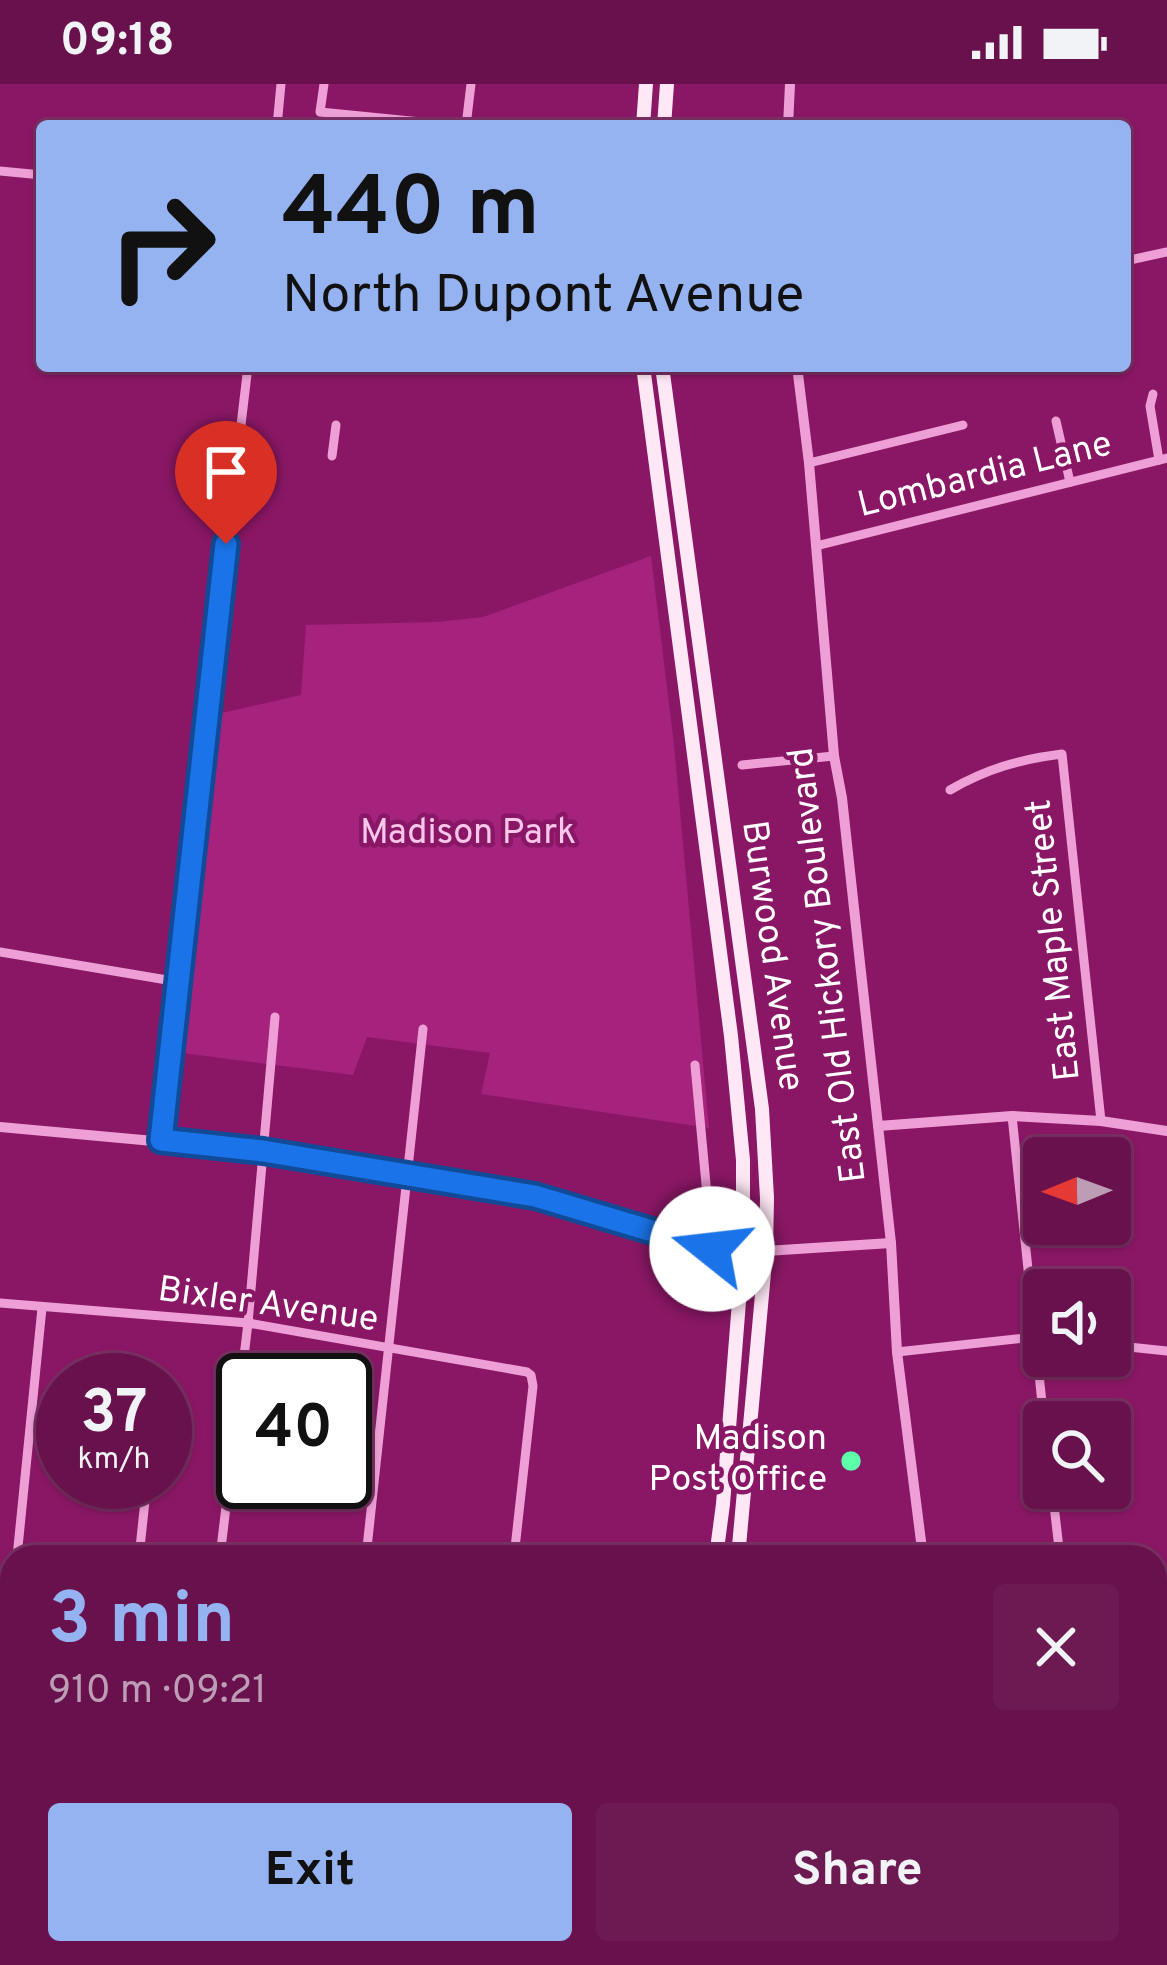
<!DOCTYPE html>
<meta charset="utf-8">
<style>
:root{--surface:#68114c;--page:#6d1a53;--text:#f1f3f6;--muted:#bd9db5;--line:#7b3164;--accent:#95b2f1}
body{margin:0;font-family:Overpass,sans-serif;background:var(--page);color:var(--text);height:100vh;display:flex;flex-direction:column;font-size:45px;white-space:nowrap}
*{box-sizing:border-box;margin:0}
p{font-size:39px;color:var(--muted)}
.icon{flex:none;width:66px;height:66px;fill:none;stroke:currentColor;stroke-width:2;stroke-linecap:round;stroke-linejoin:round}
.map{position:relative;flex:1;overflow:hidden}
.panel{position:absolute;left:0px;top:1461px;width:1167px;height:420px;display:flex;flex-direction:column;background:var(--surface);border-radius:36px 36px 0 0;box-shadow:0 3px 9px #0004,0 0 0 3px var(--line)}
.panel>*{flex:none}
.banner{position:absolute;left:36px;top:36px;width:1095px;height:252px;border-radius:12px;box-shadow:0 3px 9px #0004,0 0 0 3px var(--line);background:#95b2f1;color:#111;overflow:hidden}
.needle{width:78px;rotate:269deg}
.controls{position:absolute;left:1023px;top:1053px;display:grid;gap:24px}
.controls a{display:grid;place-items:center;width:108px;height:108px;border-radius:12px;background:var(--surface);box-shadow:0 3px 9px #0004,0 0 0 3px var(--line);font-size:60px}
.speed{position:absolute;left:36px;top:1269px;display:flex;gap:24px;font-size:60px;font-weight:700;text-align:center}
.speed>*{display:grid;place-content:center;width:156px;height:156px;border-radius:50%;background:var(--surface);box-shadow:0 3px 9px #0004,0 0 0 3px var(--line);line-height:1}
.speed small{font-size:30px;font-weight:400}
.speed .limit{border:6px solid #111;border-radius:18px;background:#fff;color:#111}
.pin{position:absolute;display:grid;place-items:center;width:102px;height:102px;color:#fff;margin:-123px -51px;border-radius:50% 50% 50% 0;rotate:-45deg;box-shadow:0 0 12px #0007}
.pin .icon{rotate:45deg}
.me{position:absolute;width:132px;margin:-66px;rotate:286deg;stroke-linejoin:round;filter:drop-shadow(0 0 9px #0008)}
.turn{display:flex;align-items:center;gap:42px;height:252px;padding:0 48px;font-size:54px}
.turn .icon{width:156px;height:156px;stroke-width:2.5}
.turn b{display:block;font-size:84px;line-height:102px}
.round{display:grid;place-items:center;flex:none;width:126px;height:126px;border-radius:12px;background:var(--page)}
.headline{display:flex;align-items:center;justify-content:space-between;height:204px;padding:0 48px}
h1{font-size:72px;font-weight:700;line-height:90px;color:var(--accent)}
.button{display:flex;gap:24px;margin-top:auto;padding:24px 48px}
.button a{flex:1;height:138px;border-radius:12px;background:var(--accent);color:#111;font-size:48px;font-weight:700;line-height:138px;text-align:center}
.button a+a{background:var(--page);color:var(--text)}
.status{display:flex;justify-content:space-between;align-items:center;height:84px;padding:0 60px;background:var(--surface);direction:ltr}
.status svg{height:33px;fill:currentColor}
.map>svg:first-child{display:block}
.green{fill:#a5237d}
.lines{fill:none;stroke-linecap:round;stroke-linejoin:round}
.minor{stroke:#eea0d6;stroke-width:9}
.tertiary{stroke:#eea0d6;stroke-width:10}
.primary{stroke:#ffe7f6;stroke-width:14}
.route-casing{stroke:#114b97;stroke-width:30}
.route{stroke:#1a73e8;stroke-width:21}
.poi-dot{fill:#5dffa9;stroke:#8a1765;stroke-width:4.5}
.labels{text-anchor:middle;dominant-baseline:central;stroke-width:9;stroke-linejoin:round;paint-order:stroke}
.street-label{font-size:36px;fill:#fff;stroke:#8a1765}
.park-label{font-size:36px;fill:#fac6ea;stroke:#8a1765}
.poi-label{font-size:36px;fill:#fff;stroke:#8a1765;text-anchor:end}
</style>
<div class="status"><b>09:18</b><svg viewBox="0 0 49 12"><path d="M0 12V9h3v3zM5 12V6h3v6zM10 12V3h3v9zM15 12V0h3v12zM26 1h20v11H26zM47 4h2v5h-2z"/></svg></div>
<div class="map">
<svg width="1167" height="1881" viewBox="0 0 1167 1881">
<rect width="100%" height="100%" fill="#8a1765"/>
<path class="green" d="M651,472L674,661L709,1044L481,1010L490,969L367,953L353,991L175,968L217,630L301,611L306,541L437,538L483,533Z"/>
<g class="lines">
<g class="minor">
<path d="M324,0L320,28L461,42"/>
<path d="M277,42L281,0"/>
<path d="M466,42L471,0"/>
<path d="M0,87L42,91"/>
<path d="M1125,177L1167,168"/>
<path d="M1153,310L1150,322L1159,376"/>
<path d="M1056,337L1070,398"/>
<path d="M332,372L336,341"/>
<path d="M809,379L963,341"/>
<path d="M816,462L1167,374"/>
<path d="M742,681L834,672"/>
<path d="M950,706C986,685 1021,675 1062,670L1101,1037"/>
<path d="M0,868L179,898"/>
<path d="M695,981L712,1165"/>
<path d="M1012,1032L1044,1338"/>
<path d="M161,1056L210,602L248,282"/>
<path d="M0,1219L248,1239L527,1288L531,1291L533,1302L514,1473"/>
<path d="M1110,1261L1167,1267"/>
<path d="M897,1268L1034,1253L1044,1254"/>
<path d="M1052,1404L1060,1473"/>
<path d="M17,1473L42,1224"/>
<path d="M139,1473L147,1398"/>
<path d="M220,1473L248,1239L275,933"/>
<path d="M366,1473L423,945"/>
<path d="M1155,1507L1167,1508"/>
<path d="M0,1636L12,1518"/>
<path d="M1155,1858H1167"/>
<path d="M1107,1869L1108,1881"/>
<path d="M93,1881L94,1869"/>
<path d="M173,1881L174,1869"/>
<path d="M322,1881L324,1869"/>
<path d="M472,1881L473,1869"/>
</g>
<g class="tertiary">
<path d="M788,42L790,0"/>
<path d="M797,282L809,379L834,672L842,714L860,879L891,1159L897,1268L923,1473"/>
<path d="M878,1042L1012,1032L1101,1037L1167,1047"/>
<path d="M0,1043L263,1067L535,1112L712,1165L766,1167L891,1159"/>
<path d="M967,1869L968,1881"/>
</g>
<g class="primary">
<path d="M643,42L646,0"/>
<path d="M664,42L667,0"/>
<path d="M643,282L731,952L743,1076V1167L723,1420L716,1473"/>
<path d="M662,282L762,1025L767,1114L766,1167L738,1473"/>
<path d="M871,1869L874,1881"/>
</g>
</g>
<g class="lines">
<g class="route-casing">
<path id="route" d="M226,460L161,1056L263,1067L535,1112L712,1165"/>
</g>
<use href="#route" class="route"/>
</g>
<circle class="poi-dot" cx="851" cy="1377" r="12"/>
<g class="labels">
<g class="street-label">
<text transform="translate(985 392) rotate(-14)">Lombardia Lane</text>
<text transform="translate(1055 856) rotate(-96)">East Maple Street</text>
<text transform="translate(771 872) rotate(82)">Burwood Avenue</text>
<text transform="translate(829 881) rotate(-97)">East Old Hickory Boulevard</text>
<text transform="translate(268 1222) rotate(8)">Bixler Avenue</text>
</g>
<g class="park-label">
<text x="468" y="750">Madison Park</text>
</g>
<g class="poi-label">
<text x="827" y="1356">Madison<tspan x="827" dy="41">Post Office</tspan></text>
</g>
</g>
</svg>
<div class="controls">
<a><svg class="needle" viewBox="-14 -14 28 28"><path d="M0-13l5 13h-10z" fill="#e53935"/><path d="M0 13l5-13h-10z" fill="#bd9db5"/></svg></a>
<a><svg class="icon" aria-label="sound" viewBox="0 0 24 24"><path d="M4 9h4l5-4v14l-5-4H4zM17 9q2 3 0 6"/></svg></a>
<a><svg class="icon" aria-label="search" viewBox="0 0 24 24"><circle cx="10" cy="10" r="6"/><path d="M15 15l6 6"/></svg></a>
</div>
<div class="speed"><div>37<small>km/h</small></div><div class="limit">40</div></div>
<div class="pin" style="left:226px;top:460px;background:#d93025"><svg class="icon" aria-label="arrive" viewBox="0 0 24 24"><path d="M6 21V4h12l-3 4 3 4H6"/></svg></div>
<svg class="me" style="left:712px;top:1165px" viewBox="-20 -20 40 40"><circle r="19" fill="#fff"/><path d="M0-13L10 11 0 6-10 11z" fill="#1a73e8"/></svg>
<div class="banner">
<div class="turn"><svg class="icon" aria-label="right" viewBox="0 0 24 24"><path d="M7 20v-9h11M14 6l5 5-5 5"/></svg><div><b>440 m</b>North Dupont Avenue</div></div>
</div>
<section class="panel">
<div class="headline"><div><h1>3 min</h1><p>910 m · 09:21</p></div><a class="round"><svg class="icon" aria-label="close" viewBox="0 0 24 24"><path d="M6 6l12 12M18 6L6 18"/></svg></a></div>
<div class="button"><a>Exit</a><a>Share</a></div>
</section>
</div>
